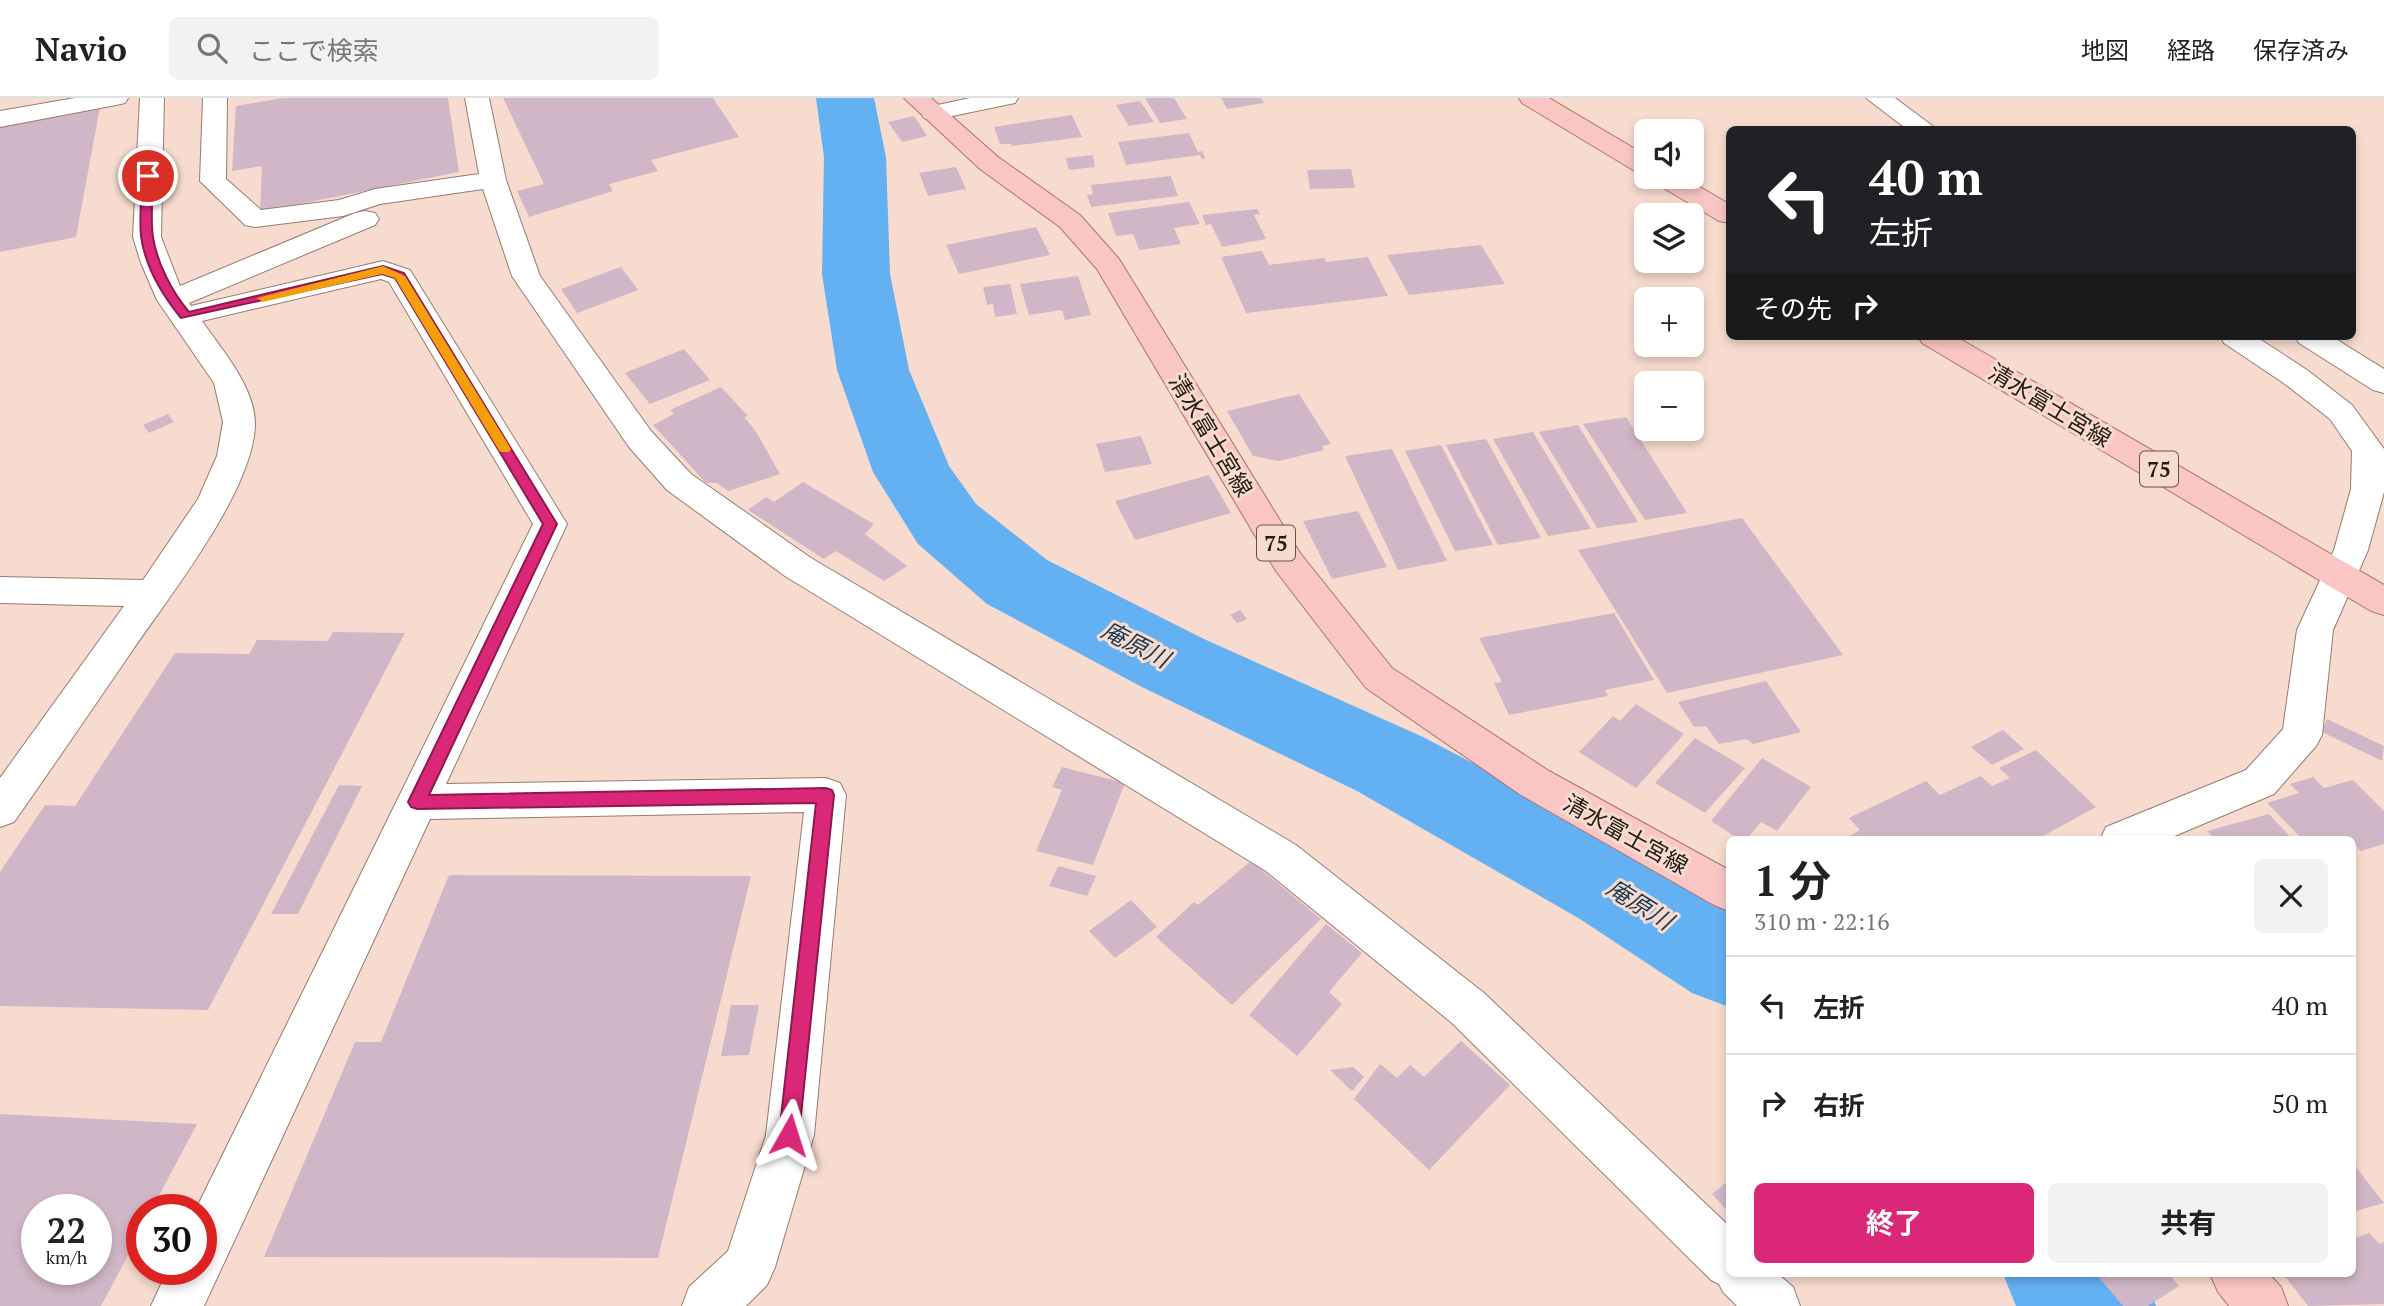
<!DOCTYPE html>
<html lang="ja">
<meta charset="utf-8">
<style>
:root{--surface:#fff;--page:#f2f2f2;--text:#222;--muted:#767676;--line:#e0e0e0;--accent:#db2777}
body{margin:0;font-family:"PT Serif","Noto Sans JP",serif;background:var(--page);color:var(--text);height:100vh;display:flex;flex-direction:column;font-size:26px;white-space:nowrap}
*{box-sizing:border-box;margin:0}
p{font-size:23px;color:var(--muted)}
.icon{flex:none;width:38px;height:38px;fill:none;stroke:currentColor;stroke-width:2;stroke-linecap:round;stroke-linejoin:round}
.map{position:relative;flex:1;overflow:hidden}
.sheet{position:absolute;left:1726px;top:738px;width:630px;height:441px;display:flex;flex-direction:column;background:var(--surface);border-radius:10px;box-shadow:0 4px 10px #0003}
.sheet>*{flex:none}
.hud{position:absolute;left:1726px;top:28px;width:630px;height:214px;border-radius:10px;box-shadow:0 4px 10px #0003;background:#202124;color:#fff;overflow:hidden}
.tools{position:absolute;left:1634px;top:21px;display:grid;gap:14px}
.tools a{display:grid;place-items:center;width:70px;height:70px;border-radius:10px;background:var(--surface);box-shadow:0 4px 10px #0003;font-size:35px}
.speed{position:absolute;left:21px;top:1096px;display:flex;gap:14px;font-size:35px;font-weight:700;text-align:center}
.speed>*{display:grid;place-content:center;width:91px;height:91px;border-radius:50%;background:var(--surface);box-shadow:0 4px 10px #0003;line-height:1}
.speed small{font-size:18px;font-weight:400}
.speed .limit{border:10px solid #d22;background:#fff;color:#111}
.pin{position:absolute;display:grid;place-items:center;width:60px;height:60px;color:#fff;margin:-30px;border:4px solid #fff;border-radius:50%;box-shadow:0 2px 7px #0007}
.me{position:absolute;width:77px;margin:-38px;rotate:6deg;stroke-linejoin:round;filter:drop-shadow(0 0 5px #0008)}
.turn{display:flex;align-items:center;gap:24px;height:147px;padding:0 28px;font-size:32px}
.turn .icon{width:91px;height:91px;stroke-width:2.5}
.turn b{display:block;font-size:49px;line-height:60px}
.then{display:flex;align-items:center;height:66px;padding:0 28px;background:#0003;gap:14px;font-size:26px}
.round{display:grid;place-items:center;flex:none;width:74px;height:74px;border-radius:10px;background:var(--page)}
.head{display:flex;align-items:center;justify-content:space-between;height:119px;padding:0 28px}
h1{font-size:42px;font-weight:700;line-height:52px}
.cta{display:flex;gap:14px;margin-top:auto;padding:14px 28px}
.cta a{flex:1;height:80px;border-radius:10px;background:var(--accent);color:#fff;font-size:28px;font-weight:700;line-height:80px;text-align:center}
.cta a+a{background:var(--page);color:var(--text)}
ul{padding:0;list-style:none}
li{display:flex;align-items:center;gap:21px;height:98px;padding:0 28px;border-top:2px solid var(--line)}
li div{flex:1}
li b{display:block;font-size:26px}
li em{font-style:normal}
header{display:flex;align-items:center;gap:42px;box-sizing:border-box;height:98px;padding:0 35px;background:var(--surface);border-bottom:2px solid var(--line)}
header strong{font-size:33px}
nav{display:flex;gap:38px;margin-inline-start:auto;font-size:24px}
.search{width:490px;height:63px;background:var(--page);display:flex;align-items:center;gap:18px;box-sizing:border-box;padding:0 24px;border-radius:10px;color:var(--muted);font-size:26px}
.map>svg:first-child{display:block}
.lines{fill:none;stroke-linecap:round;stroke-linejoin:round}
.river{fill:#63b0f3;fill-rule:evenodd}
.building{fill:#d0b7c7;fill-rule:evenodd}
.minor-casing{stroke:#957c70;stroke-width:2}
.major-casing{stroke:#ad716d;stroke-width:2}
.minor{fill:#fff;fill-rule:evenodd}
.major{fill:#fac6c4;fill-rule:evenodd}
.route{fill:#db2777;stroke:#8e194d;stroke-width:2}
.slow{fill:#f59e0b}
.labels{text-anchor:middle;dominant-baseline:central;stroke-width:6;stroke-linejoin:round;paint-order:stroke}
.shield{fill:#f7dbce;stroke:#63544c;stroke-width:2}
.shield-label{font-size:21px;font-weight:bold;fill:#241a15}
.street-label{font-size:23px;fill:#241a15;stroke:#f7dbce}
.water-label{font-size:24px;font-style:italic;fill:#1b3c57;stroke:#f7dbce}
</style>
<header>
<strong>Navio</strong>
<div class="search"><svg class="icon" aria-label="search" viewBox="0 0 24 24"><circle cx="10" cy="10" r="6"/><path d="M15 15l6 6"/></svg>ここで検索</div>
<nav><a>地図</a><a>経路</a><a>保存済み</a></nav>
</header>
<div class="map">
<svg width="2384" height="1208" viewBox="0 0 2384 1208">
<rect width="100%" height="100%" fill="#f7dbce"/>
<g class="lines">
<g class="river">
<path d="M816,0H874L886,59L890,176L909,272L949,368L976,406L1047,462L1204,541L1423,639L1652,759L1729,805V909L1692,895L1580,821L1357,693L1142,589L987,506L918,446L873,374L837,272L822,176L824,59Z"/>
<path d="M2003,1176H2143L2156,1208H2016Z"/>
</g>
</g>
<g class="building">
<path d="M283,0H448L459,74L260,114L262,68L232,73L236,8Z"/>
<path d="M503,0H713L739,39L651,62L658,73L609,86L613,93L529,119L517,93L544,86Z"/>
<path d="M1145,0H1174L1187,21L1160,25Z"/>
<path d="M1221,0H1261L1264,5L1227,11Z"/>
<path d="M1140,3L1154,24L1129,28L1116,7Z"/>
<path d="M100,9L76,139L0,154V26Z"/>
<path d="M1072,17L1082,39L1012,48L1011,46H1000L994,29Z"/>
<path d="M914,18L927,38L902,44L888,24Z"/>
<path d="M1189,35L1198,54L1202,53L1205,60L1202,61L1200,57L1126,67L1118,44Z"/>
<path d="M1093,57L1095,69L1069,72L1066,60Z"/>
<path d="M956,69L966,91L928,98L919,75Z"/>
<path d="M1351,71L1355,90L1310,91L1307,72Z"/>
<path d="M1171,78L1178,98L1091,109L1087,97L1093,96L1091,87Z"/>
<path d="M1189,104L1200,126L1174,130L1181,146L1139,152L1133,136L1116,138L1108,115Z"/>
<path d="M1257,111L1260,116L1254,117L1266,141L1222,149L1211,126L1206,127L1202,117Z"/>
<path d="M1036,129L1050,157L959,176L946,147Z"/>
<path d="M1481,147L1505,186L1409,197L1387,157Z"/>
<path d="M1262,153L1269,167L1324,160L1326,164L1368,159L1388,198L1246,215L1221,159Z"/>
<path d="M621,169L638,192L577,215L561,191Z"/>
<path d="M1078,178L1091,217L1065,222L1062,212L1029,217L1020,186Z"/>
<path d="M1010,186L1017,216L995,219L993,206L987,207L983,189Z"/>
<path d="M684,251L710,282L650,306L625,275Z"/>
<path d="M721,289L748,318L744,319L755,332L780,376L728,393L717,385H706L653,327L674,316L670,312Z"/>
<path d="M1299,296L1331,346L1322,348L1324,352L1279,363L1253,358L1227,313Z"/>
<path d="M168,316L174,324L149,335L143,327Z"/>
<path d="M1626,319L1687,415L1645,422L1583,326Z"/>
<path d="M1578,327L1638,424L1597,430L1539,334Z"/>
<path d="M1533,334L1591,431L1548,438L1493,341Z"/>
<path d="M1141,338L1152,366L1105,374L1096,346Z"/>
<path d="M1486,341L1541,440L1498,447L1446,347Z"/>
<path d="M1441,347L1493,447L1455,453L1405,353Z"/>
<path d="M1392,351L1447,463L1398,472L1345,358Z"/>
<path d="M1209,377L1231,415L1135,442L1115,403Z"/>
<path d="M803,384L874,426L865,436L907,468L884,483L836,453L824,461L748,412L766,399L774,404Z"/>
<path d="M1358,413L1387,469L1332,481L1303,423Z"/>
<path d="M1742,420L1843,557L1667,595L1578,452Z"/>
<path d="M1240,512L1247,521L1237,525L1230,517Z"/>
<path d="M1614,515L1654,582L1605,592L1608,598L1509,617L1494,585L1502,584L1479,540Z"/>
<path d="M333,534L405,535L208,912L0,908V774L45,707L75,708L175,555L249,556L257,542L328,543Z"/>
<path d="M1766,583L1801,634L1753,646L1747,641L1719,646L1706,628L1694,629L1678,604Z"/>
<path d="M1636,606L1684,636L1636,690L1579,654L1613,618L1620,623Z"/>
<path d="M2327,621L2384,648L2382,663L2322,634Z"/>
<path d="M2003,632L2024,651L1992,667L1971,649Z"/>
<path d="M1695,640L1745,670L1705,715L1655,685Z"/>
<path d="M2036,652L2096,709L2036,742H1842L1860,732L1849,720L1926,683L1940,697L1981,678L1992,688L2010,680L1999,670Z"/>
<path d="M1762,660L1811,689L1777,733L1761,724L1746,742H1740L1711,723Z"/>
<path d="M1062,669L1125,685L1093,767L1036,753L1062,692L1052,689Z"/>
<path d="M2313,679L2324,690L2353,682L2384,713V746L2361,753L2349,741L2303,742L2267,705L2299,695L2290,686Z"/>
<path d="M339,687L362,688L298,816H271Z"/>
<path d="M2269,716L2293,742H2215L2207,733Z"/>
<path d="M1251,763L1321,821L1232,907L1156,839L1194,804L1198,807Z"/>
<path d="M1058,768L1096,778L1087,798L1049,788Z"/>
<path d="M449,777L751,778L658,1160L264,1159L355,944H381Z"/>
<path d="M1131,802L1157,829L1115,860L1089,833Z"/>
<path d="M1326,826L1362,855L1329,894L1342,906L1297,958L1249,917Z"/>
<path d="M731,907H759L749,957L721,958Z"/>
<path d="M1461,943L1510,987L1429,1072L1354,1001L1380,966L1397,980L1410,967L1424,979Z"/>
<path d="M1353,969L1364,979L1352,993L1330,972Z"/>
<path d="M0,1016L197,1026L152,1111H142V1131L101,1208H0ZM37,1111H96V1171H37Z"/>
<path d="M2352,1064L2384,1105L2352,1114Z"/>
<path d="M1729,1082V1115L1712,1096Z"/>
<path d="M2369,1135L2380,1146L2384,1144V1206L2308,1208L2283,1176H2352V1141Z"/>
<path d="M2096,1176H2169L2179,1188L2148,1208H2123Z"/>
</g>
<g class="lines">
<g class="minor-casing">
<g id="minor">
<path d="M75,0H128L125,5L116,7L0,29V13Z"/>
<path d="M140,0H164L161,139L180,188L355,115L365,113L375,115L379,121L375,127L189,205L191,208L383,163L410,172L567,426L446,686L826,680L840,685L846,697L814,1037L775,1169L767,1187L746,1208H682L689,1189L728,1153L766,1037L804,714L430,721L204,1208H151L168,1171H201V1111H196L533,426L389,184L381,181L202,223C222,252 255,289 255,326C254,392 170,497 132,553C93,610 54,667 14,724L0,729V680L124,508L0,505V479L143,482L198,401L217,358L223,324L214,285L157,202L141,165L133,139Z"/>
<path d="M203,0H227L226,81L261,112L339,102L375,91L479,76L465,0H489L506,82L540,178L651,333L691,376L811,460L1296,747L1484,895L1729,1128V1176H1778L1793,1189L1800,1208H1737L1723,1194L1719,1186L1711,1182L1452,925L1266,773L785,478L667,392L629,349L512,178L483,91L380,106L343,118L255,129L245,127L200,83Z"/>
<path d="M970,0H1018L1015,5L933,22L924,20L921,15L924,10Z"/>
<path d="M1866,0H1895L1938,32H1908Z"/>
<path d="M2220,238H2255L2307,272L2352,307L2384,351V394L2368,452L2333,532L2322,637L2316,648L2274,696L2165,742H2100L2106,729L2246,672L2283,631L2297,532L2334,452L2351,391L2352,353L2330,321L2285,286L2224,245Z"/>
<path d="M2295,238H2331L2384,271V295L2373,292L2299,245Z"/>
</g>
</g>
<g class="major-casing">
<g id="major">
<path d="M904,0H931L998,59L1080,117L1119,161L1300,455L1392,570L1549,673L1729,772V813L1714,807L1521,697L1366,590L1276,473L1097,171L1060,129L980,71Z"/>
<path d="M1519,0H1549L1647,58V77L1638,75L1522,5Z"/>
<path d="M1651,79H1683L1729,106V125L1719,123L1655,85Z"/>
<path d="M1918,238H1955L2384,487V517L2371,513L1922,245Z"/>
<path d="M2210,1176H2269L2281,1189L2288,1208H2229L2218,1194Z"/>
</g>
</g>
<use href="#minor" class="minor"/>
<use href="#major" class="major"/>
</g>
<path class="route" d="M148,75L153,78C153,98 150,120 153,139C157,165 172,194 189,214L383,168L404,175L557,426L429,697L826,690L832,692L834,697L799,1037L797,1044L789,1047L782,1044L779,1037L816,705L417,711L411,709L408,704L543,426L395,180L382,176L181,220C163,198 145,168 141,138C139,119 142,98 142,78Z"/>
<path class="slow" d="M383,168L405,178L511,351L509,354H500L395,180L382,176L263,204L257,200Z"/>
<g class="labels">
<g class="shield">
<rect x="2140" y="353.5" width="38" height="35" rx="5"/>
<rect x="1257" y="427.5" width="38" height="35" rx="5"/>
</g>
<g class="shield-label">
<text x="2159" y="371">75</text>
<text x="1276" y="445">75</text>
</g>
<g class="street-label">
<text transform="translate(2050 307) rotate(31)">清水富士宮線</text>
<text transform="translate(1211 337) rotate(59)">清水富士宮線</text>
<text transform="translate(1626 736) rotate(29)">清水富士宮線</text>
</g>
<g class="water-label">
<text transform="translate(1136 546) rotate(27)">庵原川</text>
<text transform="translate(1640 806) rotate(32)">庵原川</text>
</g>
</g>
</svg>
<div class="tools">
<a><svg class="icon" aria-label="sound" viewBox="0 0 24 24"><path d="M4 9h4l5-4v14l-5-4H4zM17 9q2 3 0 6"/></svg></a>
<a><svg class="icon" aria-label="layers" viewBox="0 0 24 24"><path d="M12 4l9 5-9 5-9-5zM3 14l9 5 9-5"/></svg></a>
<a>+</a>
<a>−</a>
</div>
<div class="speed"><div>22<small>km/h</small></div><div class="limit">30</div></div>
<div class="pin" style="left:148px;top:78px;background:#d93025"><svg class="icon" aria-label="arrive" viewBox="0 0 24 24"><path d="M6 21V4h12l-3 4 3 4H6"/></svg></div>
<svg class="me" style="left:789px;top:1037px" viewBox="-20 -20 40 40"><path d="M0-17L14 15 0 8-14 15z" fill="#db2777" stroke="#fff" stroke-width="4"/></svg>
<div class="hud">
<div class="turn"><svg class="icon" aria-label="left" viewBox="0 0 24 24"><path d="M17 20v-9H6M10 6l-5 5 5 5"/></svg><div><b>40 m</b>左折</div></div>
<div class="then">その先<svg class="icon" aria-label="right" viewBox="0 0 24 24"><path d="M7 20v-9h11M14 6l5 5-5 5"/></svg></div>
</div>
<section class="sheet">
<div class="head"><div><h1>1 分</h1><p>310 m · 22:16</p></div><a class="round"><svg class="icon" aria-label="close" viewBox="0 0 24 24"><path d="M6 6l12 12M18 6L6 18"/></svg></a></div>
<ul>
<li><svg class="icon" aria-label="left" viewBox="0 0 24 24"><path d="M17 20v-9H6M10 6l-5 5 5 5"/></svg><div><b>左折</b></div><em>40 m</em></li>
<li><svg class="icon" aria-label="right" viewBox="0 0 24 24"><path d="M7 20v-9h11M14 6l5 5-5 5"/></svg><div><b>右折</b></div><em>50 m</em></li>
</ul>
<div class="cta"><a>終了</a><a>共有</a></div>
</section>
</div>
